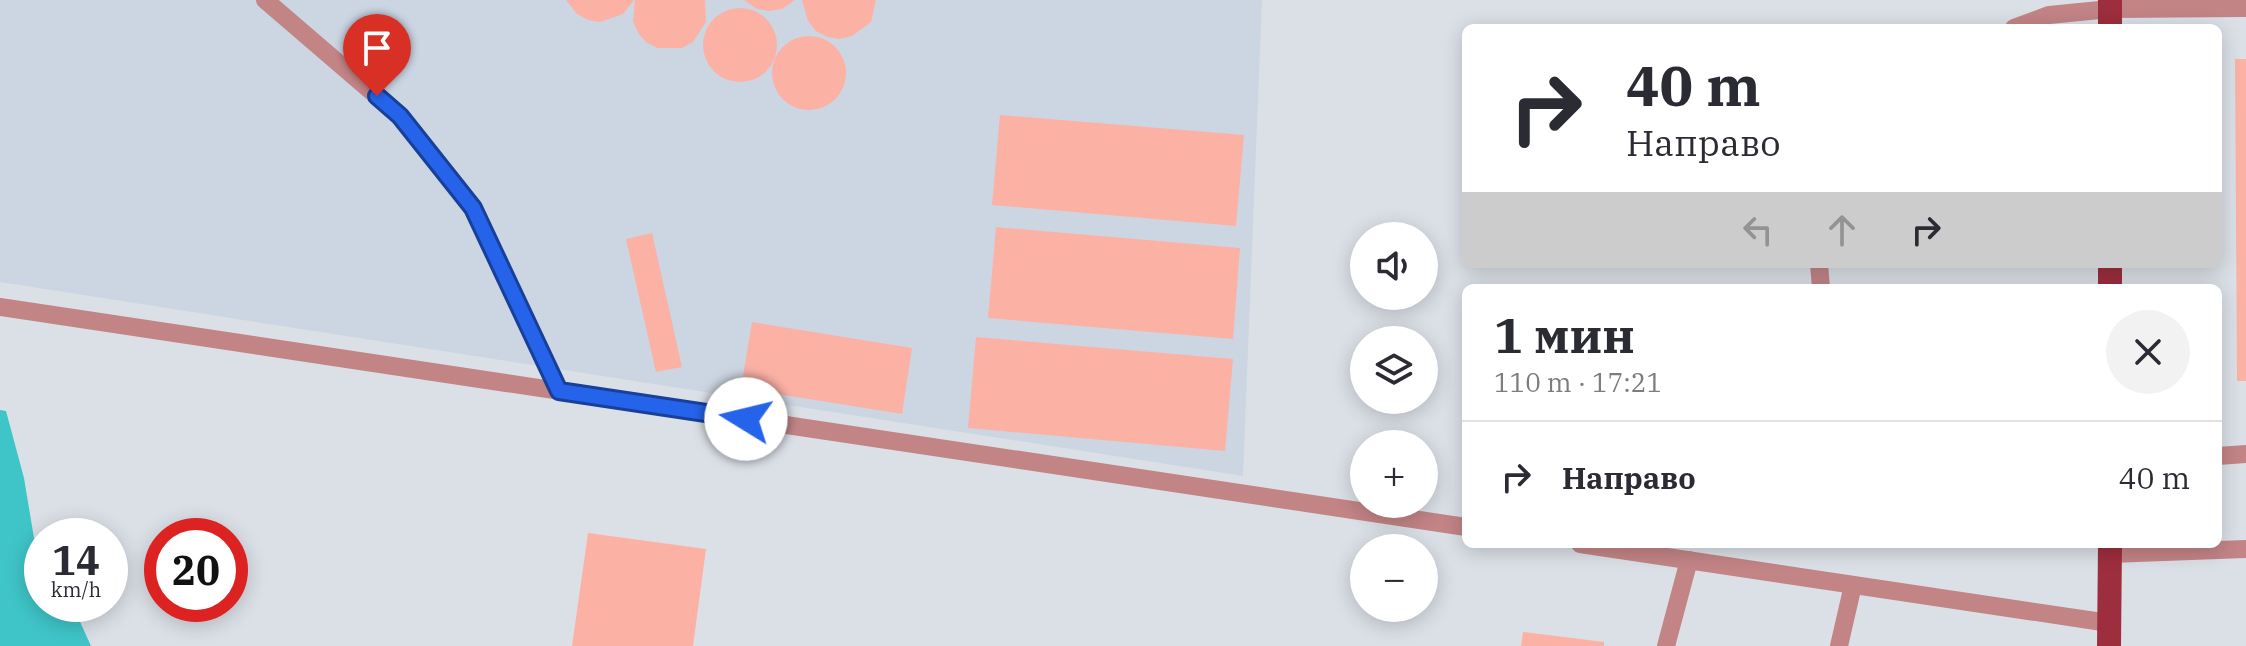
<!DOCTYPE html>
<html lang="ru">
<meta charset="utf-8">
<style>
:root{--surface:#fff;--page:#f2f2f3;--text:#2b2b33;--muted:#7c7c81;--line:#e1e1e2}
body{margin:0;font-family:"IBM Plex Serif",serif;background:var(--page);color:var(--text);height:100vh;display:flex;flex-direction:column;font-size:30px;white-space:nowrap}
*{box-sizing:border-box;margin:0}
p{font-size:26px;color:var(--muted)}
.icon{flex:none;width:44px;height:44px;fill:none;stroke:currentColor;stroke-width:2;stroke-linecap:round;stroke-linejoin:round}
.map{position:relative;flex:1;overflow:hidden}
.drawer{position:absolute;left:1462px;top:284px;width:760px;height:264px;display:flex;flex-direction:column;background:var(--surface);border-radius:12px;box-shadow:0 4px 20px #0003}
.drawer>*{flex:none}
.guide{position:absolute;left:1462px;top:24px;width:760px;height:244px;border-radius:12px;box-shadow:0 4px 20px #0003;background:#fff;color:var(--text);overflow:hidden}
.tools{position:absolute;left:1350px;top:222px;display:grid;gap:16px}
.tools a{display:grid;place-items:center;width:88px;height:88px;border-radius:50%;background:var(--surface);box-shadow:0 4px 20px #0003;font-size:40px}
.speed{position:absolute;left:24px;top:518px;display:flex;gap:16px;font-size:40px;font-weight:700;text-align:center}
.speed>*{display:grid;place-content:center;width:104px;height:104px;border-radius:50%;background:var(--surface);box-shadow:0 4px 20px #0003;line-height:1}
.speed small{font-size:20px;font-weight:400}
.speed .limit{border:12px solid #d22;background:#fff;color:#111}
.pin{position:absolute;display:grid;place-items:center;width:68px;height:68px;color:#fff;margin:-82px -34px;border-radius:50% 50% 50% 0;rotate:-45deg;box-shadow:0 0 8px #0007}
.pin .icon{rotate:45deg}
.me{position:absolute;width:88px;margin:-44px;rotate:279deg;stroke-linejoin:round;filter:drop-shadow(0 0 6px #0008)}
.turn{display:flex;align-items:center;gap:28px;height:168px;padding:0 32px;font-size:36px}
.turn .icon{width:104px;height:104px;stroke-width:2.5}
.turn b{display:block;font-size:56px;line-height:68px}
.lanes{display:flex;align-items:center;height:76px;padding:0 32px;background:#0003;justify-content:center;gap:40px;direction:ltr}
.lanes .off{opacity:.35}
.round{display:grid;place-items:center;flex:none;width:84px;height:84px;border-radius:42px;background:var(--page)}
.head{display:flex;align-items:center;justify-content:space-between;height:136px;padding:0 32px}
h1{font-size:48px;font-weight:800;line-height:60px}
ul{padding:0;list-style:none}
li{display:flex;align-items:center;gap:24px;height:112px;padding:0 32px;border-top:2px solid var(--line)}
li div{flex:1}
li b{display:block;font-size:30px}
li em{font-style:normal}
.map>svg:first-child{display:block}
.built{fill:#ccd6e3}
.water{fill:#3fc5c8}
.building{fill:#fcb1a5}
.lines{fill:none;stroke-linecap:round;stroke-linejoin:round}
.lane{stroke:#c38486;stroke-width:18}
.primary{stroke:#9d2e3d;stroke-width:24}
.route-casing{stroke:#184099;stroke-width:20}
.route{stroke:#2563eb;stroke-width:14}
</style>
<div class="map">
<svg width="2246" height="646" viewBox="0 0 2246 646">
<rect width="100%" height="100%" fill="#dbe0e7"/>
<path class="built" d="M0,0H1262L1243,476L0,282Z"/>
<path class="water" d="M0,410L6,411L24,478L34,538L42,551V604H72L91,646H0Z"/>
<g class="building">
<path d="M566,0H634L623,14L600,22L588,20L577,14Z"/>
<path d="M635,0H705L706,22L693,42L682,48H657L646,42L638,33L633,21Z"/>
<path d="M744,0H795L782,9L769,11L757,9Z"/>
<path d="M802,0H876L871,22L852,36L839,39L827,37L816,31L808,21Z"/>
<circle cx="740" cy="45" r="37"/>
<circle cx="809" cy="73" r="37"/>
<path d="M2235,59H2246V381H2237Z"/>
<path d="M1000,115L1244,135L1236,226L992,205Z"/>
<path d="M996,227L1240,248L1233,339L988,318Z"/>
<path d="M652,233L682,367L656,372L626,239Z"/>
<path d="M752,322L912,348L902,414L741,388Z"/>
<path d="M976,337L1233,359L1225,451L968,428Z"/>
<path d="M588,533L706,549L693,646H572Z"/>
<path d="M1523,632L1604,642V646H1521Z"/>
</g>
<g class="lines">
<g class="lane">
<path d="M265,0L400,116L473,208L559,391"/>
<path d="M2014,28L2049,15L2110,9L2246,8"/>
<path d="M1819,264L1821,288"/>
<path d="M0,307L1466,527"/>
<path d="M2218,456L2246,454"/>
<path d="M1580,544L2109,623"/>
<path d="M2110,554L2246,549"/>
<path d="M1666,646L1689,560"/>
<path d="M1839,646L1853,585"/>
</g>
<g class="primary">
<path d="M2110,28V0"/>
<path d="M2110,288V264"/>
<path d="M2109,646L2110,544"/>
</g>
</g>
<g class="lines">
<g class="route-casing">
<path id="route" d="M377,96L400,116L473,208L559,391L746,419"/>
</g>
<use href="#route" class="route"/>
</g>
</svg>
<div class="tools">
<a><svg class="icon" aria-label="sound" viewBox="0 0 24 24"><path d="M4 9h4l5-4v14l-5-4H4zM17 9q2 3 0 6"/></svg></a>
<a><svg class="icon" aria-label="layers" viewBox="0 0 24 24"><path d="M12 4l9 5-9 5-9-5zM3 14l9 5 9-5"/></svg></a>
<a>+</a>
<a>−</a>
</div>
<div class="speed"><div>14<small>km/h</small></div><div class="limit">20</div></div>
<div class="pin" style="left:377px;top:96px;background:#d93025"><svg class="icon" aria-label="arrive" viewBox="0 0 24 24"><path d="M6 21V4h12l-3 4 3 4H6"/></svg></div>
<svg class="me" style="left:746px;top:419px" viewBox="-20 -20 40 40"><circle r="19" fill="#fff"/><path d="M0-13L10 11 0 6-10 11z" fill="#2563eb"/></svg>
<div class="guide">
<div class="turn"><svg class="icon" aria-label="right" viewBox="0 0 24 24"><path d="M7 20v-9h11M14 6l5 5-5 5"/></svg><div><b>40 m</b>Направо</div></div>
<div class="lanes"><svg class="icon off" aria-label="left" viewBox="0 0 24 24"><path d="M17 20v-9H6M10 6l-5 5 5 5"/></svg><svg class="icon off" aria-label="ahead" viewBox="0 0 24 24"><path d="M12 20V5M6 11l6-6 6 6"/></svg><svg class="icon" aria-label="right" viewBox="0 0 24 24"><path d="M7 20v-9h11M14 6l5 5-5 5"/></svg></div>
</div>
<section class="drawer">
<div class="head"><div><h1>1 мин</h1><p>110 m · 17:21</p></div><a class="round"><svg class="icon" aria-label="close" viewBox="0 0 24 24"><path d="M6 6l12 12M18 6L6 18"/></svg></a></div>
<ul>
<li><svg class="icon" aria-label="right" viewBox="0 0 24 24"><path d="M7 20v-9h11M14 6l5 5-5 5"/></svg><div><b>Направо</b></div><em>40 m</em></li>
</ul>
</section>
</div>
